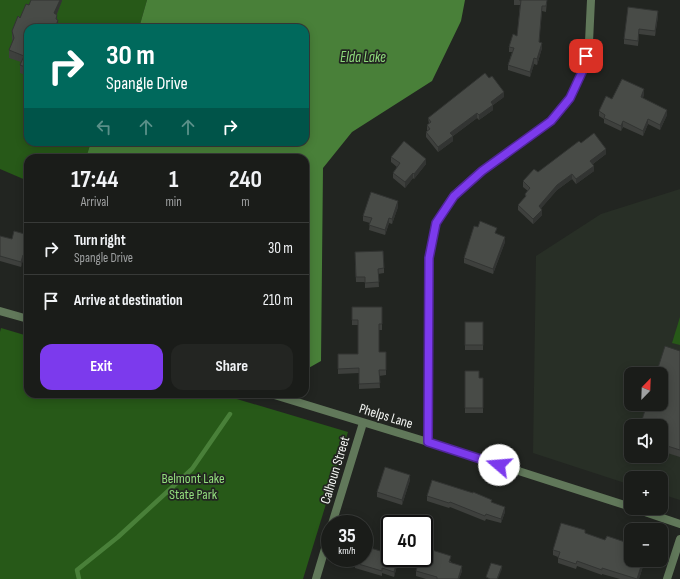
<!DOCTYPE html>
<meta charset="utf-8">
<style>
:root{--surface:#1a1c19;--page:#232522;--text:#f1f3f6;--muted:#9fa1a2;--line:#383a38;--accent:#7c3aed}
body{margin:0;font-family:"Sofia Sans Condensed",sans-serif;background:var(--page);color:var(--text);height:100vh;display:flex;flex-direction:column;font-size:15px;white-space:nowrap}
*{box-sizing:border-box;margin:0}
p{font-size:13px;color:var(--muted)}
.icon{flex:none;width:22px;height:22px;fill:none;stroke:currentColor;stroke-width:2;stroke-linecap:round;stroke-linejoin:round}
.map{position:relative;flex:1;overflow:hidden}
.panel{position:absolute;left:24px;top:154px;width:285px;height:244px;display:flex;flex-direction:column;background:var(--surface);border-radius:12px;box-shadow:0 2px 10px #0003,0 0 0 1px var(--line)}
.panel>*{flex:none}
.guide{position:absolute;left:24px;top:24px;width:285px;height:122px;border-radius:12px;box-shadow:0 2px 10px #0003,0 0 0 1px var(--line);background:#00695c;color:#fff;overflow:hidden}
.needle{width:26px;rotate:23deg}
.tools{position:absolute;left:624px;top:367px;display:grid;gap:8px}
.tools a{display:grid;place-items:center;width:44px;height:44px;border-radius:8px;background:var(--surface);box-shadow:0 2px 10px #0003,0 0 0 1px var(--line);font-size:20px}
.speed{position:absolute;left:321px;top:515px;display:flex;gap:8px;font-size:20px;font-weight:700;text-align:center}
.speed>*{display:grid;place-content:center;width:52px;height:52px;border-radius:50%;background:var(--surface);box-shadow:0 2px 10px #0003,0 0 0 1px var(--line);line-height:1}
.speed small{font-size:10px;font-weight:400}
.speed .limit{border:2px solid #111;border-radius:6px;background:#fff;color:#111}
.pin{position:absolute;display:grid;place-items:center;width:34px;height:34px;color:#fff;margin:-17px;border-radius:8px;box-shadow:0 2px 6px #0006}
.me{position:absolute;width:44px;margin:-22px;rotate:288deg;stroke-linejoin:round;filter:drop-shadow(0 0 3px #0008)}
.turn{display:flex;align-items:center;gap:14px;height:84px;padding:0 16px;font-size:18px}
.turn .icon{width:52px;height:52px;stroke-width:2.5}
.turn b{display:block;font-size:28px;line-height:34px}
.lanes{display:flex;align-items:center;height:38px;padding:0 16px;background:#0003;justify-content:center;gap:20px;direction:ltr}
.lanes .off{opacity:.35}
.eta{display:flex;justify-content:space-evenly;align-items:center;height:68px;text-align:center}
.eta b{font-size:24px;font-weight:700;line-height:28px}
.action{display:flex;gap:8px;margin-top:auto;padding:8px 16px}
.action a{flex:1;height:46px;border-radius:12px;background:var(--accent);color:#fff;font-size:16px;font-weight:700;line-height:46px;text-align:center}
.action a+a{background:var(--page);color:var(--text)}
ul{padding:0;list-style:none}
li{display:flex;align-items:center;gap:12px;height:52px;padding:0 16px;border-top:1px solid var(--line)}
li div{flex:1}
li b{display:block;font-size:15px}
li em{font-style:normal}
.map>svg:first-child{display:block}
.built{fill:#282f26;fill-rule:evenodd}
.green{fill:#275918}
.water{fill:#498039}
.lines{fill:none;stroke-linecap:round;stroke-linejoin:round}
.stream{stroke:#498039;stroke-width:4.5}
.minor{stroke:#61785a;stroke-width:8}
.tertiary{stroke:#61785a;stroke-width:8}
.wall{fill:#3e403d}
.shaded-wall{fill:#323432}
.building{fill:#484b47;stroke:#323432}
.route-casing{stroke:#51269a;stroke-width:10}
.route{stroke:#7c3aed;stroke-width:7}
.labels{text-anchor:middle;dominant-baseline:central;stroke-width:3.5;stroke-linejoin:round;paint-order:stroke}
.street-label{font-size:14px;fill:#f2f4f1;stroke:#222521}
.park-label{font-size:14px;fill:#92dd7d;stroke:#222521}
.water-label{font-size:15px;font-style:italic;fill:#8fda7b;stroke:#222521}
</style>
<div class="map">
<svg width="680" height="579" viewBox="0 0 680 579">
<rect width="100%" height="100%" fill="#222521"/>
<path class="built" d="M680,189V500L661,494V478H631V485L533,453L536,256L601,214ZM631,374H661V404H631ZM631,426H661V456H631Z"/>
<g class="green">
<path d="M0,0H147L139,28H28V142H91L86,158H28V181L0,169Z"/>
<path d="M680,317V345L672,343Z"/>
<path d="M1,328L28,336V394H220L348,432L303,579H0V332Z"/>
</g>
<path class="water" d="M147,0H465L461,21L432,81L352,132L323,168L321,361L305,370V158H86L91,142H305V28H139Z"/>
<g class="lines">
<path class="stream" d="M79,579L77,570L118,537L192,469L230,414"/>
<g class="minor">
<path d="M428,442L429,258L436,223L454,195L482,171L551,121L570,98L583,70L589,42L591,0"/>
<path d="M332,524L363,423"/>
<path d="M316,579L330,532"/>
<path d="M667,579L680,539"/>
</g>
<g class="tertiary">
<path d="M0,311L28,319"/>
<path d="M271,394L428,442L631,507"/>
<path d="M633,508L680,524"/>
</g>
</g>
<g class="wall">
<path d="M62,0L57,14V20H58V28H28V76L20,73V65L21,62L9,58V50L13,42L12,39V31L29,5Z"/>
<path d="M514,0H547L546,12L542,11L539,42L542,48L537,65L534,64L530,77L508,70V65L512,52H509V47L517,36L520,5H514Z"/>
<path d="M658,16L655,36L639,34L638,46L624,44V39Z"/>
<path d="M644,94L643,98L667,115L660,130L648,124L643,136L623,127L621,131L604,123V119L599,116V111L612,99Z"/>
<path d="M504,97L493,105V110L479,120L477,118L453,136V141L438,152L426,137V132L428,131L427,130V125L429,124L428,118Z"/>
<path d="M581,143L606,154L593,164L594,171L576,184L572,179L557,190L541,208L542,215L533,224L518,210V205L525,197V194L528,191L523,187V181L538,172Z"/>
<path d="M391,157L426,164L414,179L413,178L405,188L393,178V173L397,167L391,162Z"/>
<path d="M398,207L392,224L389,223L385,235L369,230L370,223L363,221V216Z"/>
<path d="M497,233L496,234L505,242L493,274L464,263V258Z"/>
<path d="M28,235V262L23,260L21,267L0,261V236L12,239Z"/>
<path d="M355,257L384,268V273L378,274L379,287L365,288V282H356Z"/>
<path d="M352,307H382V330H379V352H386V375L379,376L380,388L359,389V373L338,374V354H358V325H352Z"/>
<rect x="465" y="322" width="18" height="28"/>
<path d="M680,351V457L661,451V426Z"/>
<path d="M465,371L479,378H483V413H465Z"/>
<path d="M410,480L402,505L377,497V492Z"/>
<path d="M427,496L492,502L505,512L501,523L486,519L485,521L450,507L449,508L427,501Z"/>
<path d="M585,533L631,560H645L639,579H620L602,574V575L577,566L576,569L558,563V557L553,555V550Z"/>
<path d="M430,556L451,561L450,563L462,571L459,579H426L416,576V571Z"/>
<path d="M364,558H398V562L394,577L382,573V576L355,568V563Z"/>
</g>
<g class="shaded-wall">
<path d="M60,0H62V1L54,21V13Z"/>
<path d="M658,11V16L655,36V31Z"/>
<path d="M58,20V28H55Z"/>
<path d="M542,43V48L537,65V59Z"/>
<path d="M534,58V64L530,77V72Z"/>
<path d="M644,89V94L641,102V97Z"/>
<path d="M504,92V97L493,105V110L479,120V115L491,102Z"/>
<path d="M667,110V115L660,130V125Z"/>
<path d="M477,113V118L453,136V141L438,152V147L450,133Z"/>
<path d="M648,119V124L643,136V131Z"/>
<path d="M623,121V127L621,131V126Z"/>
<path d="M606,149V154L590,166V161Z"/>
<path d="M426,159V164L414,179V174Z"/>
<path d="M594,166V171L576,184V179Z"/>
<path d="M413,173V178L405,188V182Z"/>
<path d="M572,174V179L557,190L539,211V206L557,185Z"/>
<path d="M398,201V207L392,224V219Z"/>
<path d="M542,210V215L533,224V219Z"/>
<path d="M389,218V223L385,235V230Z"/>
<path d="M505,237V242L493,274V269Z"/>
<path d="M23,255V260L21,267V262Z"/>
<path d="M410,475V480L402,505V500Z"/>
<path d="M505,507V512L501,523V519Z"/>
<path d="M398,558V562L394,577V572Z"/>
<path d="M643,560H645L639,579H637Z"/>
<path d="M462,566V571L459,579H458Z"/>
<path d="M502,566V569L498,579H497Z"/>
</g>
<g class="building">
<path d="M31,0H60L54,13L57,15L56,19L58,20L55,28H28V68L20,65L24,56L9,50L14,38L12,31L18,16L20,18L26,4L29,5Z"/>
<path d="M519,0H547L546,6H542L539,42L542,43L537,59L534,58L530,72L508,65L514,48L509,47L513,34L517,36L521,0Z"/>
<path d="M628,7L658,11L655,31L639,29L638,41L624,39Z"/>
<path d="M485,73L489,78L492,76L504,92L491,102L493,105L479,115L477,113L450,133L453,136L438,147L426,132L430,129L427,125L431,122L428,118Z"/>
<path d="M622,79L644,89L641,97L667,110L660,125L648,119L643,131L623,121L621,126L604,118L605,115L599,111L606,96L612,99Z"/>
<path d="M594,133L606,149L590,161L594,166L576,179L572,174L557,185L539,206L542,210L533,219L518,205L526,196L525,194L530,188L523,181L534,169L538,172L579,141L581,143Z"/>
<path d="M404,141L426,159L414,174L413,173L405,182L393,173L400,163L391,157Z"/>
<path d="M371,192L398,201L392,219L389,218L385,230L369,225L372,218L363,216Z"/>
<path d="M480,221L497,228L495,233L505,237L493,269L464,258L474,226L478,227Z"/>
<path d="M14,231L28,235V256L23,255L21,262L0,256V257V236L12,239Z"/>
<path d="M383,251L384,268L378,269L379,282L365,283V277H356L355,252Z"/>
<path d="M352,307H382V324H379V352H386V370H379L380,383L359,384V368L338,369V354H358V320H352Z"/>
<rect x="465" y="322" width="18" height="23"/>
<path d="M665,346L680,351V450L661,444V426H640L647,404H661V374H656Z"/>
<path d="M465,371H479V378H483V408H465Z"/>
<path d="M385,467L410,475L402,500L377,492Z"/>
<path d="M432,480L473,493V492L492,500L491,502L505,507L501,519L486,514L485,516L450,502L449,503L427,496Z"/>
<path d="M561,523L585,530V533L605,540L607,536L631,544V560H643L637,579L602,568V570L577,561L576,564L558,558L560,552L553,550Z"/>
<path d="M364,546L390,554V558H398L394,572L382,568V571L355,563L357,558H364Z"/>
<path d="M432,550L451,556L449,562L462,566L458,579H437V577L416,571L420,558H424V555L430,556Z"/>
<path d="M491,563L502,566L497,579H490L486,577Z"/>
</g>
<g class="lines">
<g class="route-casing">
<path id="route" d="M499,465L428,442L429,258L436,223L454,196L482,171L551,121L570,98L583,70L586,56"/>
</g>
<use href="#route" class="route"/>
</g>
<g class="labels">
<g class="street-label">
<text transform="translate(386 416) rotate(17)">Phelps Lane</text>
<text transform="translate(335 470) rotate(-73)">Calhoun Street</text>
</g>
<g class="park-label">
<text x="193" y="478">Belmont Lake<tspan x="193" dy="16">State Park</tspan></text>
</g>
<g class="water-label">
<text x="363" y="57">Elda Lake</text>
</g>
</g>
</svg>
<div class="tools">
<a><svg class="needle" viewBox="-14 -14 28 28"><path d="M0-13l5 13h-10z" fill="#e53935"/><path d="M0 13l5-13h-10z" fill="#9fa1a2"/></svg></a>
<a><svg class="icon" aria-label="sound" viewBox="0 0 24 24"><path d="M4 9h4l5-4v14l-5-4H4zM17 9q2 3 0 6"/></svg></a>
<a>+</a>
<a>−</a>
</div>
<div class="speed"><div>35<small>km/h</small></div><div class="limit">40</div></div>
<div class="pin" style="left:586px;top:56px;background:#d93025"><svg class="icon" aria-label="arrive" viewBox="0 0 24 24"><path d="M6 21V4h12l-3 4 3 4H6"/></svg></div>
<svg class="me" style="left:499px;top:465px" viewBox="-20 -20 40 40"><circle r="19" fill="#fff"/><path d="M0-13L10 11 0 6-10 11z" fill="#7c3aed"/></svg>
<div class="guide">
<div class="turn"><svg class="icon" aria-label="right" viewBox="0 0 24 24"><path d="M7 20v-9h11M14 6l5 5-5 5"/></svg><div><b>30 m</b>Spangle Drive</div></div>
<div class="lanes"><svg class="icon off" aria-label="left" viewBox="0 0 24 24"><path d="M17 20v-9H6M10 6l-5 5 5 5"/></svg><svg class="icon off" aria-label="ahead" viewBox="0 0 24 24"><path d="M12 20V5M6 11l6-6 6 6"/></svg><svg class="icon off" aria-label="ahead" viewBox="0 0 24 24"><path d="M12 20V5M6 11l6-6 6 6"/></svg><svg class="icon" aria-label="right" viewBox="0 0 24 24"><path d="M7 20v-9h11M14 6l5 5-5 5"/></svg></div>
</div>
<section class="panel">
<div class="eta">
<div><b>17:44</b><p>Arrival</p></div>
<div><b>1</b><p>min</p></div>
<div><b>240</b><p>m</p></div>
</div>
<ul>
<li><svg class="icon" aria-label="right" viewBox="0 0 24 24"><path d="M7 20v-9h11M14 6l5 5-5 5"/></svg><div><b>Turn right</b><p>Spangle Drive</p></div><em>30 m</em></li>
<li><svg class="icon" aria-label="arrive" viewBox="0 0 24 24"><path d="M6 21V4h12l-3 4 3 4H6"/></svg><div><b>Arrive at destination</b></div><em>210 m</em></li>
</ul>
<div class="action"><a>Exit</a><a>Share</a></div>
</section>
</div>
